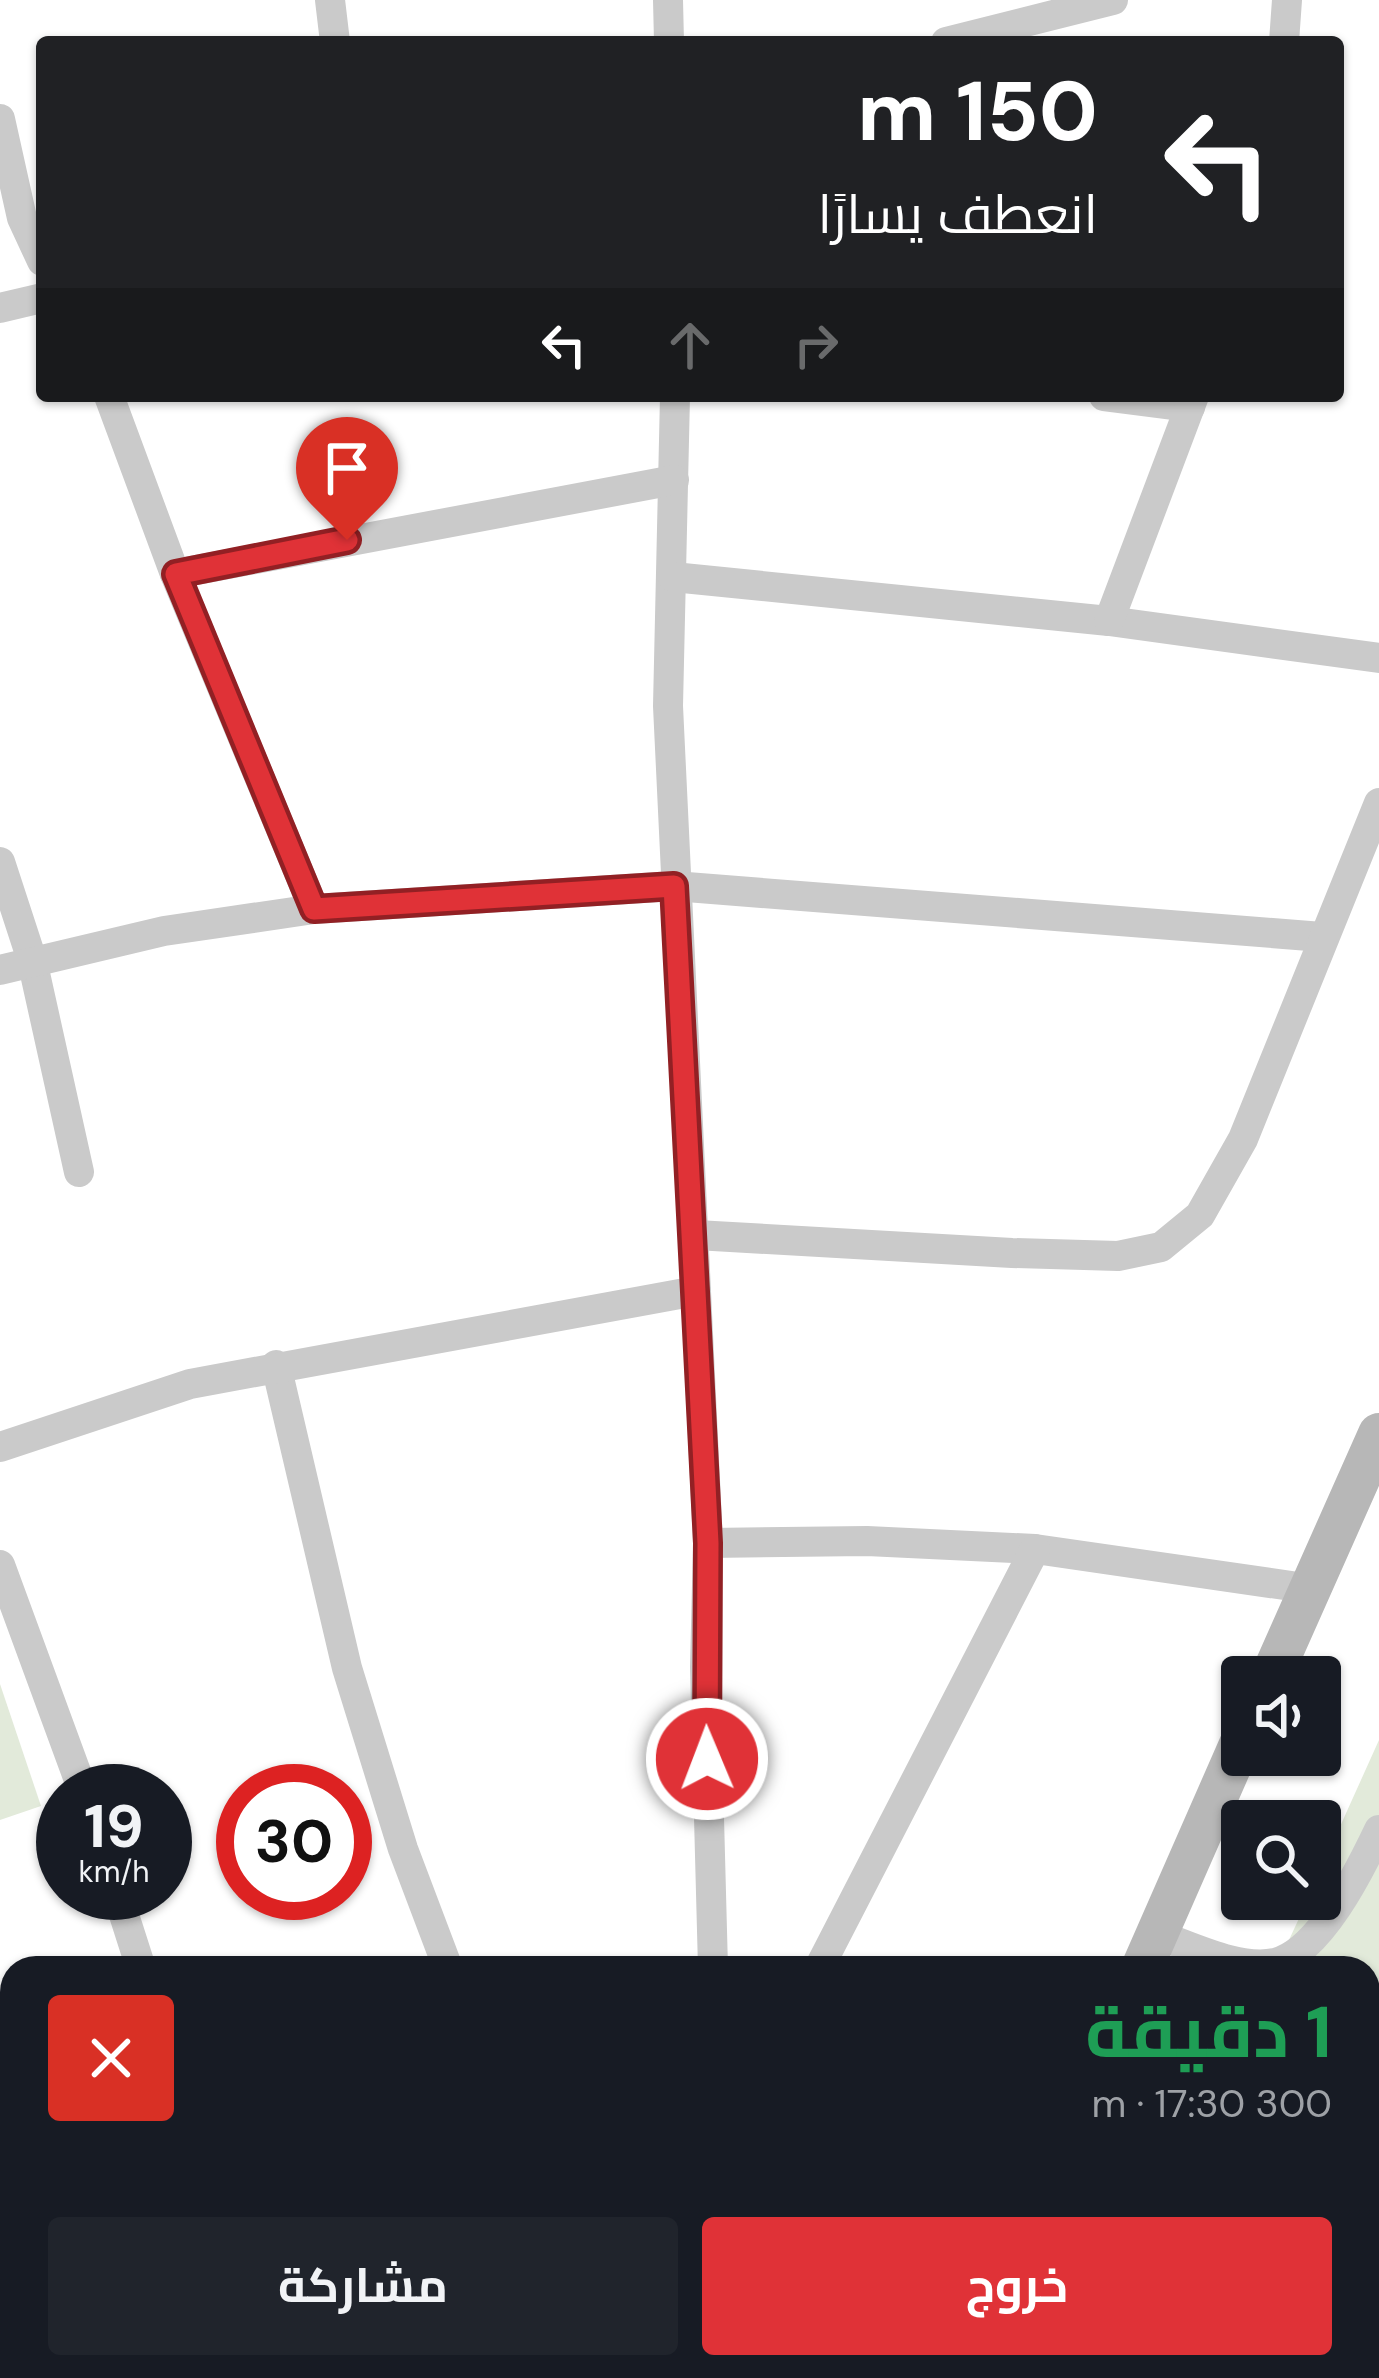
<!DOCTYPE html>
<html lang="ar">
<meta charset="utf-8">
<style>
:root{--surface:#171b24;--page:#20242c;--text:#f1f3f6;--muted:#9ea1a6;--accent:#e03237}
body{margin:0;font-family:"DM Sans",Cairo,sans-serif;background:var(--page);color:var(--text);direction:rtl;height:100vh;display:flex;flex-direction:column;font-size:45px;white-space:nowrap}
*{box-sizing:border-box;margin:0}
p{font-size:39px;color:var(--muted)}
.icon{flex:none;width:66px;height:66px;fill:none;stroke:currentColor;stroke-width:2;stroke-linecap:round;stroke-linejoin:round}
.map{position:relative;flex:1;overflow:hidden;direction:ltr}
.side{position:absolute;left:0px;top:1956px;width:1380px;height:423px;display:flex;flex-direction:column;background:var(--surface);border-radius:36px 36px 0 0;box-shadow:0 3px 9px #0004;direction:rtl}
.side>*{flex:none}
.guide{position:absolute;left:36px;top:36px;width:1308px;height:366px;border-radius:12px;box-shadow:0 3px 9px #0004;direction:rtl;background:#202124;color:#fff;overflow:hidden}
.fabs{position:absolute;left:1221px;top:1656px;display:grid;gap:24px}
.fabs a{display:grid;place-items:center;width:120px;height:120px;border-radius:12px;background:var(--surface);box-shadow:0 3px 9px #0004;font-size:60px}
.speed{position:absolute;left:36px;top:1764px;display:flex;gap:24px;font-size:60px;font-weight:700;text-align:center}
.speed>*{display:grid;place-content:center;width:156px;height:156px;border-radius:50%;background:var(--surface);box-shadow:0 3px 9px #0004;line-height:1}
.speed small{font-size:30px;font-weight:400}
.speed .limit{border:18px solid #d22;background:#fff;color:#111}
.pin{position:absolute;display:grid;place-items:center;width:102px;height:102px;color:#fff;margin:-123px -51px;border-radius:50% 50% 50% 0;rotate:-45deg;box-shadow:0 0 12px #0007}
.pin .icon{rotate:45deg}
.me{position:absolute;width:132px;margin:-66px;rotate:359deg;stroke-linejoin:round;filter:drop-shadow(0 0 9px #0008)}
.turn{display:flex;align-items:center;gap:42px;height:252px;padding:0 48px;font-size:54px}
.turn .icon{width:156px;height:156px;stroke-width:2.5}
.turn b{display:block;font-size:84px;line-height:102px}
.lanes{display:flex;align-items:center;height:114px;padding:0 48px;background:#0003;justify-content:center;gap:60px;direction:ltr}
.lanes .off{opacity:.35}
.round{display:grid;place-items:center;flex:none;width:126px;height:126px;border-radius:12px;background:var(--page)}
.head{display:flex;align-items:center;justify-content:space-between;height:204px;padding:0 48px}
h1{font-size:72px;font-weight:700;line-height:90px;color:#1e9e55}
.action{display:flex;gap:24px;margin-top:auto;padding:24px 48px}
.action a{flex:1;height:138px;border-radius:12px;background:var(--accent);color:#fff;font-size:48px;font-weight:700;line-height:138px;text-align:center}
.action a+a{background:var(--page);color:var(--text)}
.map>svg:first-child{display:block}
.green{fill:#e2eada}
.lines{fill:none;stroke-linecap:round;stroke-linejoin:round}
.street{stroke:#cacaca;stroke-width:30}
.secondary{stroke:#b7b7b7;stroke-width:42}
.route-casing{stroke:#922024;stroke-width:30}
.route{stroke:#e03237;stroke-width:21}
</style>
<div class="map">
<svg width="1379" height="2378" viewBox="0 0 1379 2378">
<rect width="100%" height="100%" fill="#fff"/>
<g class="green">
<path d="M0,1684L41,1806L0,1820Z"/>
<path d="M1379,1740V2334L1368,2332V1968H1276L1308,1899H1320V1871Z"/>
</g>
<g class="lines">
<g class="street">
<path d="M330,0L335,42"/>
<path d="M668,0L669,42"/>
<path d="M946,42L1113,0"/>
<path d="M1284,42L1287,0"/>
<path d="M0,119L22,218L42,261"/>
<path d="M0,308L42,298"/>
<path d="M109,396L175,574L314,909"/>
<path d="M675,396L668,706L708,1543L705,1667L713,1968"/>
<path d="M1104,396L1190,407"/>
<path d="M175,574L674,480"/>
<path d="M673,577L1109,621L1379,658"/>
<path d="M1109,621L1194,396"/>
<path d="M0,862L32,960L79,1172"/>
<path d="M0,970L164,931L314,909L674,886L1322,937"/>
<path d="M696,1235L1012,1253L1118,1256L1161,1247L1200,1215L1243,1139L1379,803"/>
<path d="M276,1365L347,1668L403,1849L448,1968"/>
<path d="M0,1447L190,1384L696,1291"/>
<path d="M708,1543L867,1541L1035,1549L1312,1589"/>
<path d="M0,1565L83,1791"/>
<path d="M117,1893L141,1968"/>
<path d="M1155,1934C1189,1945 1238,1971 1275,1963C1320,1952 1361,1868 1379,1830"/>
<path d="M819,1968L1035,1549"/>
<path d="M0,2128L12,2125"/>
<path d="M0,2312L12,2335"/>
<path d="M26,2367L30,2378"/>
<path d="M772,2367L775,2378"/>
<path d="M316,2378L354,2367"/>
<path d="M1139,2378L1149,2367"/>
</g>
<g class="secondary">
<path d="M1271,1677L1379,1434"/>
<path d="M1142,1968L1242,1740"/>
<path d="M1030,2378L1032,2367"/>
</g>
</g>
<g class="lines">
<g class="route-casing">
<path id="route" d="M347,540L176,574L314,909L674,886L708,1543L707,1759"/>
</g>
<use href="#route" class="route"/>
</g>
</svg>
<div class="fabs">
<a><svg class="icon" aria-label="sound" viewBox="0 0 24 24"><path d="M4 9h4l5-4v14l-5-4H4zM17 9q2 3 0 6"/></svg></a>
<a><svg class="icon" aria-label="search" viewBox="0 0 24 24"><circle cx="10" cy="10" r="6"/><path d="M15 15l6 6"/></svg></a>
</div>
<div class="speed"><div>19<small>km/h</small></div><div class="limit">30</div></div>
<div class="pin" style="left:347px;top:540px;background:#d93025"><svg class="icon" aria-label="arrive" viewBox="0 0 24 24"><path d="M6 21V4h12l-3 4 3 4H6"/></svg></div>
<svg class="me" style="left:707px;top:1759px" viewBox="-20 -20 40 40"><circle r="17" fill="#e03237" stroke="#fff" stroke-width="3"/><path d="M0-11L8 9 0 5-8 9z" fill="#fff"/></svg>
<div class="guide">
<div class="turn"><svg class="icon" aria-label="left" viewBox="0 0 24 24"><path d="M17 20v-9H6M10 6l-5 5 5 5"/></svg><div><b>150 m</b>انعطف يسارًا</div></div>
<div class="lanes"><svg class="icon" aria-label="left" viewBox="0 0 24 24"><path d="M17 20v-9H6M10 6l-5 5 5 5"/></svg><svg class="icon off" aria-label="ahead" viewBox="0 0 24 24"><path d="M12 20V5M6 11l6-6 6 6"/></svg><svg class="icon off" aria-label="right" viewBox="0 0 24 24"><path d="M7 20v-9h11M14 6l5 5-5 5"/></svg></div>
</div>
<section class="side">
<div class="head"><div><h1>1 دقيقة</h1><p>300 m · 17:30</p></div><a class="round" style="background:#d93025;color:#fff"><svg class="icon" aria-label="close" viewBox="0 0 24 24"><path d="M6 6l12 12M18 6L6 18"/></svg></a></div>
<div class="action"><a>خروج</a><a>مشاركة</a></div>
</section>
</div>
